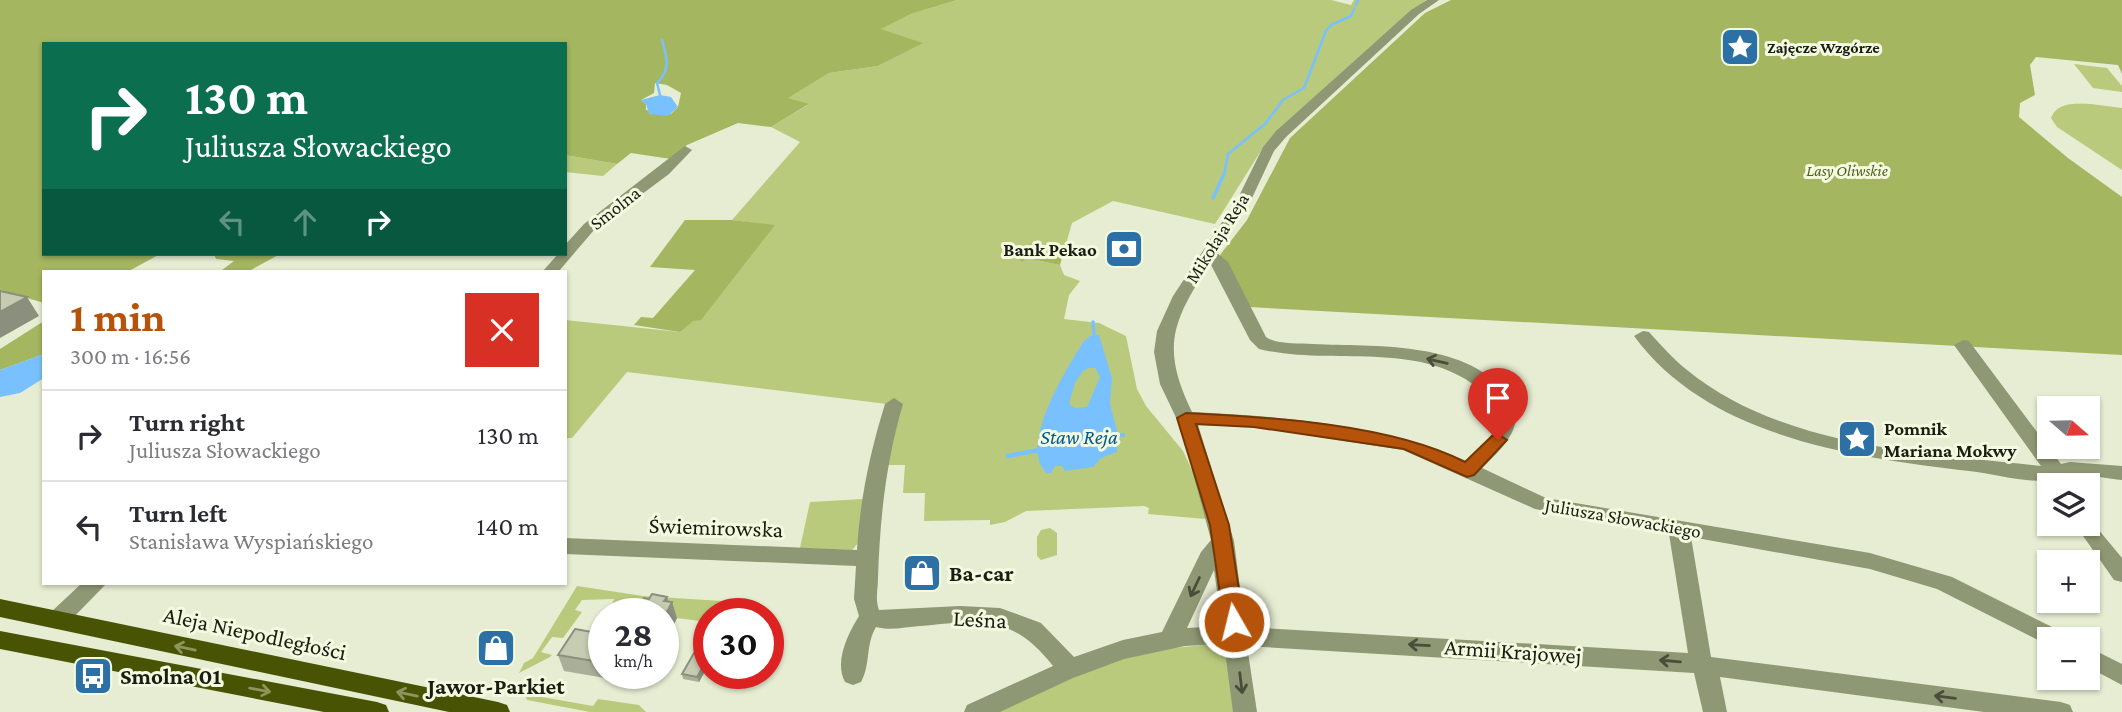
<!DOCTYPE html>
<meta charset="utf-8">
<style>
:root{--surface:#fff;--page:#f2f2f3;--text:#2b2b33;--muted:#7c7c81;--line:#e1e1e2;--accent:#b45309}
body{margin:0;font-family:"Crimson Pro",serif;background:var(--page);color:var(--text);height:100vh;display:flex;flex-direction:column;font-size:26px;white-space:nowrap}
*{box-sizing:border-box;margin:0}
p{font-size:23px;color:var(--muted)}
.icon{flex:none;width:38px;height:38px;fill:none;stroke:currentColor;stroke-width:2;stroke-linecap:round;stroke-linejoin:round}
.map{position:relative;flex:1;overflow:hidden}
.panel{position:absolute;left:42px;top:270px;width:525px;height:315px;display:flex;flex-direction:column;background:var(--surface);border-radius:0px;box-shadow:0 2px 5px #0004}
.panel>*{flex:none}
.hud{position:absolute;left:42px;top:42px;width:525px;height:214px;border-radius:0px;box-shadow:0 2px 5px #0004;background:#0b6e4f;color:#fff;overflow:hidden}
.needle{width:46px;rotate:110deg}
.fabs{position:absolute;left:2037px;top:396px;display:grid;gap:14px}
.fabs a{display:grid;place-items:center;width:63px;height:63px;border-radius:0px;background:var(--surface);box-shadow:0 2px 5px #0004;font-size:35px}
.speed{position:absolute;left:588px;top:598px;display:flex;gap:14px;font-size:35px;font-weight:700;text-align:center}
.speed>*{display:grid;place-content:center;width:91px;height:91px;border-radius:50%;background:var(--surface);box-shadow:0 2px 5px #0004;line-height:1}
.speed small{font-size:18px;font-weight:400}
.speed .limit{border:10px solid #d22;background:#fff;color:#111}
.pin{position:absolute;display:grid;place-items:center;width:60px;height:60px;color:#fff;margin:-72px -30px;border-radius:50% 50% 50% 0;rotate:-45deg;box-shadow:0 0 7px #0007}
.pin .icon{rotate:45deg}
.me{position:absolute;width:77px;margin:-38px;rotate:352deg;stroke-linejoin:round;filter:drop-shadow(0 0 5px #0008)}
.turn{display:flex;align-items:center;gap:24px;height:147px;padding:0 28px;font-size:32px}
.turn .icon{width:91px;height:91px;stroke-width:2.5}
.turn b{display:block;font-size:49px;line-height:60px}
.lanes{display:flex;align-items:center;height:66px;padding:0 28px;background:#0003;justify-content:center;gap:35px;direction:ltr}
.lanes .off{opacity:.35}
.round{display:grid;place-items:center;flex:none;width:74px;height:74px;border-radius:0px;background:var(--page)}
.head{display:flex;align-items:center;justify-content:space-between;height:119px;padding:0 28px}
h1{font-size:42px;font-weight:700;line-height:52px;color:var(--accent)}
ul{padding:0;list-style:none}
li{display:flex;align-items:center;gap:21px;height:91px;padding:0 28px;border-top:2px solid var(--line)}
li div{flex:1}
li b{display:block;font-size:26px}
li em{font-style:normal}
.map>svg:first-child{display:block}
.green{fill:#b9ca7c}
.forest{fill:#a4b660;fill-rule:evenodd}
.water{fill:#79c1fe;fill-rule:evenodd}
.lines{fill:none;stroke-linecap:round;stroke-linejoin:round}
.stream-far2{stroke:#79c1fe;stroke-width:2.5}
.stream-far1{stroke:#79c1fe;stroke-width:3.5}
.stream{stroke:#79c1fe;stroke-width:4.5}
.minor{fill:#8f9874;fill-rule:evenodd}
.major{fill:#485404;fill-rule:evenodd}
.wall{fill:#aaaf99}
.shaded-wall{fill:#8b8f7d}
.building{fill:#c6ccb2;stroke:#8b8f7d;stroke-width:2}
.oneway{stroke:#494e3a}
.oneway2{stroke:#8c965c}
.route{fill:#b45309;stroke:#753606;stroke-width:2}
.labels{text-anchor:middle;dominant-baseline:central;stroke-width:6;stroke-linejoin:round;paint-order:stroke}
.far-poi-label{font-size:16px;font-weight:bold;fill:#1b1d13;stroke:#f3fadf;text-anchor:start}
.far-park-label{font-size:16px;font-style:italic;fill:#525d20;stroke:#f3fadf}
.street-label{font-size:19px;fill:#1b1d13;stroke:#f3fadf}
.poi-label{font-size:19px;font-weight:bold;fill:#1b1d13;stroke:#f3fadf;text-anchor:end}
.water-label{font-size:21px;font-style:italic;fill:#015a91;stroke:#f3fadf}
.near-street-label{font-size:23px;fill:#1b1d13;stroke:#f3fadf}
.near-poi-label{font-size:23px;font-weight:bold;fill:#1b1d13;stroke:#f3fadf;text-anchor:start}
</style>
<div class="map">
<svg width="2122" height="712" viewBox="0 0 2122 712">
<rect width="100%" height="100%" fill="#e6edd2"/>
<g class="green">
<path d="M957,0H1331L1351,5L1354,0H1426L1282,126L1264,146L1215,224L1113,201L1072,223L1064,251L1030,244L1026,258L1060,265L1064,275L1080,281L1069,295L1064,319L1099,323L1126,336L1137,389L1146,406L1183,451L1197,481L1206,519L1148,514L1149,508L1144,506L1026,511L1005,522L990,525V520L924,521L925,493H903L905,465H882L887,404L627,372L572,438H565V320L680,332L774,226L732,220L800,142L771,127L808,105L787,98L829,73L878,66L922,43L880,29L911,14Z"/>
<path d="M2074,64L2107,68L2122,86V92L2093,88Z"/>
<path d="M2091,104L2122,108V170L2057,127L2051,118C2058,101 2076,104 2091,104Z"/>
<path d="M565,155L617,164L603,176L565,172Z"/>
<path d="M863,499L859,542L852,550L800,548L810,502Z"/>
<path d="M1050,528L1057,533V555L1041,560L1037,556V537L1041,530Z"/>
<path d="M577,586L643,596L722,601L718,614H709V631L700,621L669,617L672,613L610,610L614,599L582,600L575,610L582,612L563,638L552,637L541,652L552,655L550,657L519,673L524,663L533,658Z"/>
<path d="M1213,644L1227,650L1237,712H998L1091,669L1144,651Z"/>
<path d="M540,687L547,688L542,697L593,706L598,699L639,705L646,712H590L527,700L525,695Z"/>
</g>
<g class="forest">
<path d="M0,0H957L911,14L881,29L923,43L878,66L829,73L788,98L809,104L771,127L738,123L687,145L671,159L631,153L617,164L565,155V44H44V254H160L129,271H44V303L0,290ZM655,83L667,85L681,93L678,107L671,114L646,110V104L641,100L654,93Z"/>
<path d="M1451,0H2122V74L2118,65L2036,57L2030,65L2035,95L2020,103L2019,117L2068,158L2122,197V355L1249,307L1220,255L1247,220L1290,138L1425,13Z"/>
<path d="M685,220H732L775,225L701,320L693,321L680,332L634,325L641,317L653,318L695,270L650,267Z"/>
<path d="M1030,244L1064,251L1060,265L1026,258L1022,262L1014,253Z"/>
<path d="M214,254H280L249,271H208L222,270L234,261L216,259Z"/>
<path d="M44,321V354L0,370V349Z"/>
</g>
<g class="water">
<path d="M660,95L671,97L678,107L668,116L649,114L646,104L641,100Z"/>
<path d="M1099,335L1112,378L1110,404L1118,435L1117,452L1101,458L1093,467L1065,471L1062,466H1055L1051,473H1047C1017,447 1068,366 1084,341L1090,336ZM1089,368H1095L1100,377L1087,407L1075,408L1069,404L1075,383L1083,371Z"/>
<path d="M44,354V378L20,393L0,397V370Z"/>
</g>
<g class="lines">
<g class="stream-far2">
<path d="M1356,5L1358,0"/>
<path d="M660,95L657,83C671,70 667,57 662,40"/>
<path d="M1224,175L1228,154L1265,124L1283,100L1304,88L1326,31L1331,25L1351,16L1354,9"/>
</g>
<g class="stream-far1">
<path d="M1213,198L1224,174"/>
<path d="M1093,322L1094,335"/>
</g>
<g class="stream">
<path d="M1118,435H1123"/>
<path d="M1008,456L1039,450"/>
</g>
<g class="minor">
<path d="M1427,0H1439L1419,14L1286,137L1274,151L1252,198L1217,253L1228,262L1266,337C1277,345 1300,343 1313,344C1375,347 1461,340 1506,392C1531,421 1504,447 1482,468L1546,498L1870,553L1952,577L2064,633L2067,639H2049L2048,645L1937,589L1870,569L1691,537L1711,657L2061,702L2070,705L2073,712H1984L1720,677L1727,712H1703L1694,673L1247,646L1257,712H1233L1224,644H1219L1185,646L1124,659L1073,678L1000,712H964L967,705L1053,666C1012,614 981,620 920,626C906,627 890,631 876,627C865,646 871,664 861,682L853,685L845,682C834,661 848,634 859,616L854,599L856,566L565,554V538L857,550C860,500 870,452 885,404L894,398L903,404C886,462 880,517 878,578C878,589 875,599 879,610L960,606L1000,608L1041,623L1074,657L1123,640L1162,632L1201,552L1211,540L1181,428L1160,384L1154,352L1157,331L1173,296L1238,198L1263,147L1276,131L1361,55L1411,10ZM1210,263L1250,340L1259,349C1333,367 1421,338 1483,392C1515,419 1489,440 1466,461C1388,425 1278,416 1192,412C1160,346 1173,321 1210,263ZM1198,425L1253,427L1403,450L1535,509L1669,534L1688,653L1245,627L1234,541ZM1214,570L1222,626L1187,628Z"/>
<path d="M685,146L692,150L669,174L594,230L559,271H543L558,254H565V245L584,224Z"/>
<path d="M1643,331L1649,332C1661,345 1673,359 1687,370C1783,448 1924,453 2041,466L1954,345L1963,340L1969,341L2061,464L2070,462L2122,466V480C2105,478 2086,474 2069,476C2062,477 2055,480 2048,481C2023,482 1994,474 1969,471C1854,457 1709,438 1634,336Z"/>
<path d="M2088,517L2122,558V582L2114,580L2074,523H2088Z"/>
<path d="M82,583H107L65,626L57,629L49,626L46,620L49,614Z"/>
<path d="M2088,647L2122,664V685L2088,667Z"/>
</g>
<g class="major">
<path d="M0,599L498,702L507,705L510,712H449L0,617Z"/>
<path d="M0,631L377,702L386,705L389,712H324L0,649Z"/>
</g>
</g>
<g class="wall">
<path d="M649,599L668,602L677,618L672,628L663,627V614H641L639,607Z"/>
<path d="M604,634V674H608L605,678L564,671L558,655Z"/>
<path d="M709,656V664L699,682L683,679L682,674Z"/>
</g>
<g class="shaded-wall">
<path d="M27,297L39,316L0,338V312Z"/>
<path d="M667,597L670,607L672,602L677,618L672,628L664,601Z"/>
<path d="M604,655V674H608L605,678L599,662Z"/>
<path d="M709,656V664L699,682L697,677Z"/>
</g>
<g class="building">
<path d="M0,291L27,297L0,312Z"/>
<path d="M652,594L667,597L664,601L672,602L667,612L639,607L644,598L649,599Z"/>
<path d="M575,629L604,634V655L599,662L558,655Z"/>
<path d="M694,653L709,656L697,677L682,674Z"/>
</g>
<defs><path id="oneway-shaft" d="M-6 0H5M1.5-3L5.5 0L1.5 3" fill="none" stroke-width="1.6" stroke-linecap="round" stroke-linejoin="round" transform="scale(1.75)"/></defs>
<g class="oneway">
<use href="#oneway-shaft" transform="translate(1437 361) rotate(-167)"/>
<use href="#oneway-shaft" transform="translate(1195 587) rotate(115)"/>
<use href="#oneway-shaft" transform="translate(1419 645) rotate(-177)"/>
<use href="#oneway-shaft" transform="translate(1670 661) rotate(-175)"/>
<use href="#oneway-shaft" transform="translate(1241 683) rotate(83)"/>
<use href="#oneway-shaft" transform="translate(1945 697) rotate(-173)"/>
</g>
<g class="oneway2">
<use href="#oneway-shaft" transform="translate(185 648) rotate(-168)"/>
<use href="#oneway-shaft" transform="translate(260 690) rotate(10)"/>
<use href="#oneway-shaft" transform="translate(407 694) rotate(-168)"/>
</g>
<path class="route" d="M1186,413C1270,417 1391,424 1465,462L1492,436L1498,434L1507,440L1474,475L1467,477L1404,449L1254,427L1196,424L1229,525L1244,622L1241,628H1227L1224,622L1210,525L1177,418Z"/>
<defs>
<g id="sight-square" transform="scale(2.0125)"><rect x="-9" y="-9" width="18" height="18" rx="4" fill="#2c70a5" stroke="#f3fadf"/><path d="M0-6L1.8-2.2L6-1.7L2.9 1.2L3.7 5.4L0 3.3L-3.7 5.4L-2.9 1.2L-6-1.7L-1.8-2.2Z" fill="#fff"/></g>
<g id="bank-square" transform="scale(2.0125)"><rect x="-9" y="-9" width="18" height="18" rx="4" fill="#2c70a5" stroke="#f3fadf"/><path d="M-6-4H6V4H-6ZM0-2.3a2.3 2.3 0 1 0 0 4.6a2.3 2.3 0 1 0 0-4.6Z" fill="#fff"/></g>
<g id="shop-square" transform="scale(2.0125)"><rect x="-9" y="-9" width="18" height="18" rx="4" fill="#2c70a5" stroke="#f3fadf"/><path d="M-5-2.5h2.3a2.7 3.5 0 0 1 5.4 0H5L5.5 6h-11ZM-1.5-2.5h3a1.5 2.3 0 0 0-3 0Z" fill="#fff"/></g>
<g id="bus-square" transform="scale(2.0125)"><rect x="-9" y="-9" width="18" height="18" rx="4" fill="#2c70a5" stroke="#f3fadf"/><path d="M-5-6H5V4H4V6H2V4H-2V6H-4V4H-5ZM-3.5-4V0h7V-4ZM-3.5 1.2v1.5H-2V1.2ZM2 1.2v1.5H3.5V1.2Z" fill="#fff"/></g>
</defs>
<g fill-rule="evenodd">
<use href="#sight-square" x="1740" y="47"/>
<use href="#bank-square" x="1124" y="249"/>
<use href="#sight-square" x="1857" y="439"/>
<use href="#shop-square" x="922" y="573"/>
<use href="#shop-square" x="496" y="648"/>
<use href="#bus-square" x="93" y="676"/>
</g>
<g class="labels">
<g class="far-poi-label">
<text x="1767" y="47">Zajęcze Wzgórze</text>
</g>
<g class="far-park-label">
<text x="1847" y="170">Lasy Oliwskie</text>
</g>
<g class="street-label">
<text transform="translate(615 208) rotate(-38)">Smolna</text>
<text transform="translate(1217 238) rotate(-58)">Mikołaja Reja</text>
<text transform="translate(1623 518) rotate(10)">Juliusza Słowackiego</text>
</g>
<g class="poi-label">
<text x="1097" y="249">Bank Pekao</text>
<text x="1884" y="428" text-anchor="start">Pomnik<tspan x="1884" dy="22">Mariana Mokwy</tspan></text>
</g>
<g class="water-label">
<text x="1079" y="437">Staw Reja</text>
</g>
<g class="near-street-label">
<text transform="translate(716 527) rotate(2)">Świemirowska</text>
<text transform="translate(980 619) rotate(3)">Leśna</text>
<text transform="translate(255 633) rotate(12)">Aleja Niepodległości</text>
<text transform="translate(1513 651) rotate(4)">Armii Krajowej</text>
</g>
<g class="near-poi-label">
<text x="949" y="573">Ba-car</text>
<text x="120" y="676">Smolna 01</text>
<text x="496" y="686" text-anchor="middle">Jawor-Parkiet</text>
</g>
</g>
</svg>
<div class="fabs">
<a><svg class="needle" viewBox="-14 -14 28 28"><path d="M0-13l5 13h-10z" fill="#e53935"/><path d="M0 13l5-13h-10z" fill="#7c7c81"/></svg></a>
<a><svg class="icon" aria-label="layers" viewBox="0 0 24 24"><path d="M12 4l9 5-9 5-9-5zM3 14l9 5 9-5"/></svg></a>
<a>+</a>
<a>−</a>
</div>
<div class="speed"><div>28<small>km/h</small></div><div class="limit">30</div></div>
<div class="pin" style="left:1498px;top:440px;background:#d93025"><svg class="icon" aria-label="arrive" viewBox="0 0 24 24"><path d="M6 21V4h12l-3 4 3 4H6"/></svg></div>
<svg class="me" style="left:1234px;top:622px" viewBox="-20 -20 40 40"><circle r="17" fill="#b45309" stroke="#fff" stroke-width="3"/><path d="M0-11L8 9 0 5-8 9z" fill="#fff"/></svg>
<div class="hud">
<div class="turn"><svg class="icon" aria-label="right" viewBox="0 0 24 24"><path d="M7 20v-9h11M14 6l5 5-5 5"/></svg><div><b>130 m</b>Juliusza Słowackiego</div></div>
<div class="lanes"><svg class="icon off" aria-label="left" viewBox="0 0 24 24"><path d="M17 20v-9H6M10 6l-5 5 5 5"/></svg><svg class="icon off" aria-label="ahead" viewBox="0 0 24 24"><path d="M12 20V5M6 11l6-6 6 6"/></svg><svg class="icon" aria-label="right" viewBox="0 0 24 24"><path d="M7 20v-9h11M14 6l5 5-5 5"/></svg></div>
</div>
<section class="panel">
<div class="head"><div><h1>1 min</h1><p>300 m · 16:56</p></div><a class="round" style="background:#d93025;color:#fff"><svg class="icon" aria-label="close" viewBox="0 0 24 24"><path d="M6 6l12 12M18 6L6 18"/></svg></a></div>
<ul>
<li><svg class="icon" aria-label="right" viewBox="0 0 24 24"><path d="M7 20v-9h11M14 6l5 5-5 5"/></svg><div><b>Turn right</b><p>Juliusza Słowackiego</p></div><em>130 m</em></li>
<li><svg class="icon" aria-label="left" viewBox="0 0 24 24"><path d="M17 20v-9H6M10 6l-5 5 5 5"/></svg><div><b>Turn left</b><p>Stanisława Wyspiańskiego</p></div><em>140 m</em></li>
</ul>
</section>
</div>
